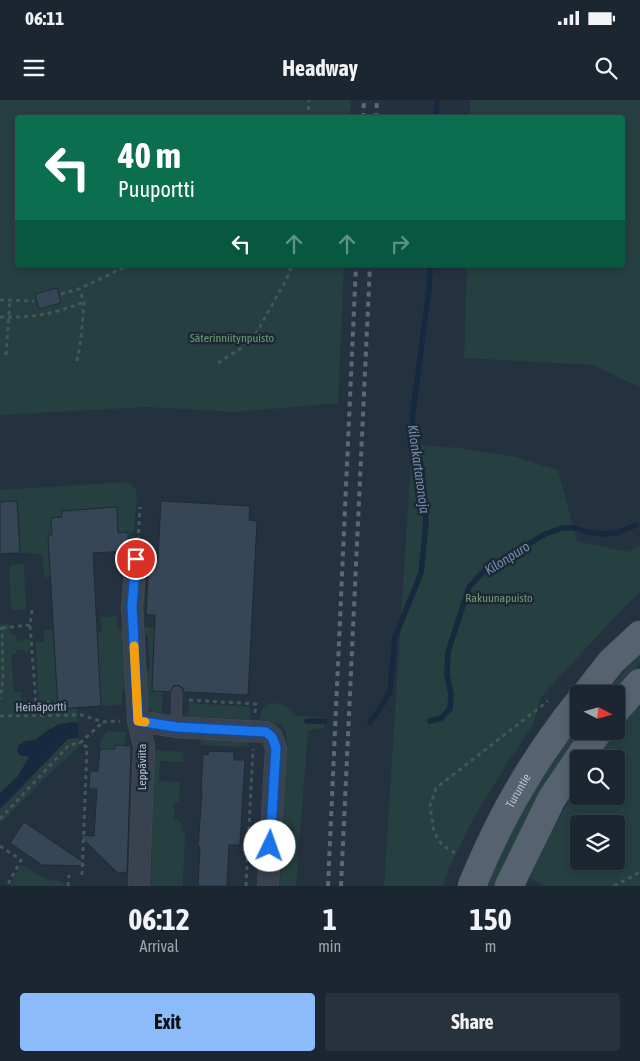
<!DOCTYPE html>
<meta charset="utf-8">
<style>
:root{--surface:#1b2630;--page:#28323c;--text:#f1f3f6;--muted:#a0a5ab;--line:#39434c;--accent:#8bbcf9}
body{margin:0;font-family:"Asap Condensed",sans-serif;background:var(--page);color:var(--text);height:100vh;display:flex;flex-direction:column;font-size:19px;white-space:nowrap}
*{box-sizing:border-box;margin:0}
p{font-size:16px;color:var(--muted)}
.icon{flex:none;width:28px;height:28px;fill:none;stroke:currentColor;stroke-width:2;stroke-linecap:round;stroke-linejoin:round}
.map{position:relative;height:786px;overflow:hidden}
.side{display:flex;flex-direction:column;background:var(--surface);flex:1}
.side>*{flex:none}
.top-card{position:absolute;left:15px;top:15px;width:610px;height:152px;border-radius:5px;box-shadow:0 2px 8px #0003,0 0 0 1px var(--line);background:#0b6e4f;color:#fff;overflow:hidden}
.needle{width:32px;rotate:96deg}
.controls{position:absolute;left:570px;top:585px;display:grid;gap:10px}
.controls a{display:grid;place-items:center;width:55px;height:55px;border-radius:5px;background:var(--surface);box-shadow:0 2px 8px #0003,0 0 0 1px var(--line);font-size:25px}
.pin{position:absolute;display:grid;place-items:center;width:42px;height:42px;color:#fff;margin:-21px;border:2px solid #fff;border-radius:50%;box-shadow:0 1px 5px #0007}
.me{position:absolute;width:55px;margin:-28px;rotate:3deg;stroke-linejoin:round;filter:drop-shadow(0 0 4px #0008)}
.turn{display:flex;align-items:center;gap:18px;height:105px;padding:0 20px;font-size:22px}
.turn .icon{width:65px;height:65px;stroke-width:2.5}
.turn b{display:block;font-size:35px;line-height:42px}
.lanes{display:flex;align-items:center;height:48px;padding:0 20px;background:#0003;justify-content:center;gap:25px;direction:ltr}
.lanes .off{opacity:.35}
.eta{display:flex;justify-content:space-evenly;align-items:center;height:85px;text-align:center}
.eta b{font-size:30px;font-weight:700;line-height:35px}
.action{display:flex;gap:10px;margin-top:auto;padding:10px 20px}
.action a{flex:1;height:58px;border-radius:5px;background:var(--accent);color:#111;font-size:20px;font-weight:700;line-height:58px;text-align:center}
.action a+a{background:var(--page);color:var(--text)}
.status{display:flex;justify-content:space-between;align-items:center;height:35px;padding:0 25px;background:var(--surface);direction:ltr}
.status svg{height:14px;fill:currentColor}
header{display:flex;justify-content:space-between;align-items:center;height:65px;padding:0 20px;background:var(--surface);font-size:22px;font-weight:700}
.map>svg:first-child{display:block}
.green{fill:#263f41;fill-rule:evenodd}
.water{fill:#17293e}
.lines{fill:none;stroke-linecap:round;stroke-linejoin:round}
.stream{stroke:#17293e;stroke-width:5.5}
.building{fill:#364656;stroke:#202a37}
.lane-casing{stroke:#454f5c;stroke-width:11}
.street-casing{stroke:#454f5c;stroke-width:22}
.primary-casing{stroke:#454f5c;stroke-width:29}
.path{stroke:#405859;stroke-width:3;stroke-dasharray:4 4;stroke-linecap:butt}
.lane{stroke:#394350;stroke-width:10}
.street{stroke:#394350;stroke-width:21}
.primary{stroke:#576270;stroke-width:28}
.rail{stroke:#5b6877;stroke-width:4;stroke-dasharray:5 5;stroke-linecap:butt}
.route-casing{stroke:#114b97;stroke-width:12}
.route{stroke:#1a73e8;stroke-width:9}
.slow{stroke:#f59e0b;stroke-width:9}
.labels{text-anchor:middle;dominant-baseline:central;stroke-width:5;stroke-linejoin:round;paint-order:stroke}
.park-label{font-size:12px;fill:#6c9b74;stroke:#1e2835}
.street-label{font-size:12px;fill:#b5beca;stroke:#1e2835}
.water-label{font-size:14px;font-style:italic;fill:#6e8baa;stroke:#1e2835}
</style>
<div class="status"><b>06:11</b><svg viewBox="0 0 49 12"><path d="M0 12V9h3v3zM5 12V6h3v6zM10 12V3h3v9zM15 12V0h3v12zM26 1h20v11H26zM47 4h2v5h-2z"/></svg></div>
<header><svg class="icon" aria-label="menu" viewBox="0 0 24 24"><path d="M4 6h16M4 12h16M4 18h16"/></svg>Headway<svg class="icon" aria-label="search" viewBox="0 0 24 24"><circle cx="10" cy="10" r="6"/><path d="M15 15l6 6"/></svg></header>
<div class="map">
<svg width="640" height="786" viewBox="0 0 640 786">
<rect width="100%" height="100%" fill="#243240"/>
<g class="green">
<path d="M0,0H351L350,17L18,18V165H344L338,303L236,312L146,307L0,315Z"/>
<path d="M470,0H640V287L593,265L464,258L467,165H622V18L470,17Z"/>
<path d="M412,344L458,348L516,357L558,370L577,441L628,452L640,445V492L626,505L541,597L533,625L508,662L473,719L449,768L443,786H384Z"/>
<path d="M126,382L131,384L135,388L137,395L134,430L128,438L127,432L118,433L116,407L63,411L62,417L51,418L52,435H48L50,477H44L42,454L20,453L0,402V390Z"/>
<path d="M146,460L144,527L155,528L152,590L163,591L162,611L159,615C143,610 143,590 143,577L150,569L148,537L140,530Z"/>
<path d="M24,464L26,510H11L9,465Z"/>
<path d="M117,516L118,530H124L127,589H122V605L101,606L97,532H102L101,517Z"/>
<path d="M9,523L10,534L14,533L18,542L27,538L30,541L29,551L26,553L24,550H17L16,554L14,555L11,553L14,593L16,592H21L22,606L58,605L77,608L79,647L50,673L0,724V524Z"/>
<path d="M44,530H53L58,600L39,601L35,542L44,541Z"/>
<path d="M640,554V564L613,594H604Z"/>
<path d="M640,602V786H545L530,778L547,740L579,682V696H616V659H596ZM579,724H616V761H579Z"/>
<path d="M189,603L250,607V620L188,616Z"/>
<path d="M271,603C283,603 289,608 297,616L325,617L324,628L314,629L308,631L296,786H280L287,640C286,622 275,622 260,620C260,611 262,607 271,603Z"/>
<path d="M579,623V631H581L543,688L509,754L495,786H488L502,748L540,680Z"/>
<path d="M107,631L126,632L125,646L115,645V649H100V641Z"/>
<path d="M207,636L248,637L247,647L202,645L200,643L201,640Z"/>
<path d="M154,650L184,652L183,662L160,661L159,681L180,682L179,702H174V718L178,719L177,722L182,723L181,731H185L183,786H151Z"/>
<path d="M21,764L43,778L62,782L65,786H10Z"/>
</g>
<path class="water" d="M71,622L78,623V638L68,639L0,709V693L18,676L29,657L19,655L17,650L19,645L25,641L35,640L45,632L60,624Z"/>
<g class="lines">
<g class="stream">
<path d="M436,18L437,0"/>
<path d="M307,621H325"/>
<path d="M430,621L441,618L450,609L451,594L447,575L448,552L469,487L485,470L545,434L562,428H575L587,432L604,434L616,433L636,425"/>
<path d="M370,622L377,613L390,592L395,537L421,473L426,423L422,370L412,319L429,189L430,165"/>
</g>
</g>
<g class="building">
<path d="M57,188L61,203L39,209L35,194Z"/>
<path d="M17,401L20,453L0,454V402Z"/>
<path d="M161,401L250,406L249,420L257,421L248,595L184,592L183,588L178,585L173,586L170,592L152,591L155,515H146L149,458L158,459Z"/>
<path d="M117,407L118,433L128,432V449L126,451L93,453L101,606L58,609L48,435H52L51,418L62,417V411Z"/>
<path d="M115,645L131,646V647L127,772L118,773L79,735L94,736L97,689H89L90,671H98L100,649H115Z"/>
<path d="M209,651L234,652V660H245L240,745H229L227,786H198L200,747H198L202,692H201L203,654L208,655Z"/>
<path d="M24,722L52,741L89,766L42,765L10,743Z"/>
</g>
<g class="lines">
<g class="lane-casing">
<path id="lane" d="M176,627L177,592"/>
</g>
<g class="street-casing">
<g id="street">
<path d="M136,459L132,506L138,621L144,646L139,786"/>
<path d="M138,621L176,627L266,632L272,637L276,648L268,786"/>
</g>
</g>
<g class="primary-casing">
<g id="primary">
<path d="M586,594L611,562L640,535"/>
<path d="M616,610L640,583"/>
<path id="s1" d="M472,786C477,773 483,760 489,747C513,695 543,647 579,602"/>
<path d="M509,786L552,698L588,645L599,631"/>
</g>
</g>
<g class="path">
<path d="M308,18L309,0"/>
<path d="M61,194L79,189L129,165"/>
<path d="M0,200L34,201"/>
<path d="M0,217C33,218 53,214 84,202"/>
<path d="M6,255L10,200"/>
<path d="M77,261L81,239L84,202L79,189"/>
<path d="M218,263L252,241L287,178L292,165"/>
<path d="M138,441L140,407"/>
<path d="M32,510L30,525L36,603L58,602"/>
<path d="M2,528L30,525"/>
<path d="M0,529L2,528L3,580L0,599"/>
<path d="M189,600L256,604L255,613"/>
<path d="M0,616L82,615L103,622L120,621"/>
<path d="M0,719L69,645L80,643"/>
<path d="M0,746L21,760L7,786"/>
<path d="M455,753L442,745L434,732L430,706L436,688L548,601"/>
<path d="M82,775L87,647L80,643L103,622"/>
<path d="M68,786L69,775"/>
<path d="M246,786L253,649"/>
<path d="M614,786L640,772"/>
</g>
<use href="#lane" class="lane"/>
<use href="#street" class="street"/>
<use href="#primary" class="primary"/>
<g class="rail">
<path d="M363,18L364,0"/>
<path d="M376,18L377,0"/>
<path d="M328,786L356,165"/>
<path d="M341,786L370,165"/>
</g>
</g>
<g class="lines">
<g class="route-casing">
<path id="route" d="M136,459L132,506L138,621L176,627L266,632L272,637L276,648L270,746"/>
</g>
<use href="#route" class="route"/>
<path class="slow" d="M134,546L138,621L145,622"/>
</g>
<g class="labels">
<g class="park-label">
<text x="232" y="238">Säterinniitynpuisto</text>
<text x="499" y="498">Rakuunapuisto</text>
</g>
<g class="street-label">
<text transform="translate(41 607) rotate(-1)">Heinäportti</text>
<text transform="translate(142 667) rotate(-90)">Leppäviita</text>
<text stroke="none"><textPath href="#s1" startOffset="106">Turuntie</textPath></text>
</g>
<g class="water-label">
<text transform="translate(419 369) rotate(82)">Kilonkartanonoja</text>
<text transform="translate(507 458) rotate(-32)">Kilonpuro</text>
</g>
</g>
</svg>
<div class="controls">
<a><svg class="needle" viewBox="-14 -14 28 28"><path d="M0-13l5 13h-10z" fill="#e53935"/><path d="M0 13l5-13h-10z" fill="#a0a5ab"/></svg></a>
<a><svg class="icon" aria-label="search" viewBox="0 0 24 24"><circle cx="10" cy="10" r="6"/><path d="M15 15l6 6"/></svg></a>
<a><svg class="icon" aria-label="layers" viewBox="0 0 24 24"><path d="M12 4l9 5-9 5-9-5zM3 14l9 5 9-5"/></svg></a>
</div>
<div class="pin" style="left:136px;top:459px;background:#d93025"><svg class="icon" aria-label="arrive" viewBox="0 0 24 24"><path d="M6 21V4h12l-3 4 3 4H6"/></svg></div>
<svg class="me" style="left:270px;top:746px" viewBox="-20 -20 40 40"><circle r="19" fill="#fff"/><path d="M0-13L10 11 0 6-10 11z" fill="#1a73e8"/></svg>
<div class="top-card">
<div class="turn"><svg class="icon" aria-label="left" viewBox="0 0 24 24"><path d="M17 20v-9H6M10 6l-5 5 5 5"/></svg><div><b>40 m</b>Puuportti</div></div>
<div class="lanes"><svg class="icon" aria-label="left" viewBox="0 0 24 24"><path d="M17 20v-9H6M10 6l-5 5 5 5"/></svg><svg class="icon off" aria-label="ahead" viewBox="0 0 24 24"><path d="M12 20V5M6 11l6-6 6 6"/></svg><svg class="icon off" aria-label="ahead" viewBox="0 0 24 24"><path d="M12 20V5M6 11l6-6 6 6"/></svg><svg class="icon off" aria-label="right" viewBox="0 0 24 24"><path d="M7 20v-9h11M14 6l5 5-5 5"/></svg></div>
</div>
</div>
<section class="side">
<div class="eta">
<div><b>06:12</b><p>Arrival</p></div>
<div><b>1</b><p>min</p></div>
<div><b>150</b><p>m</p></div>
</div>
<div class="action"><a>Exit</a><a>Share</a></div>
</section>
